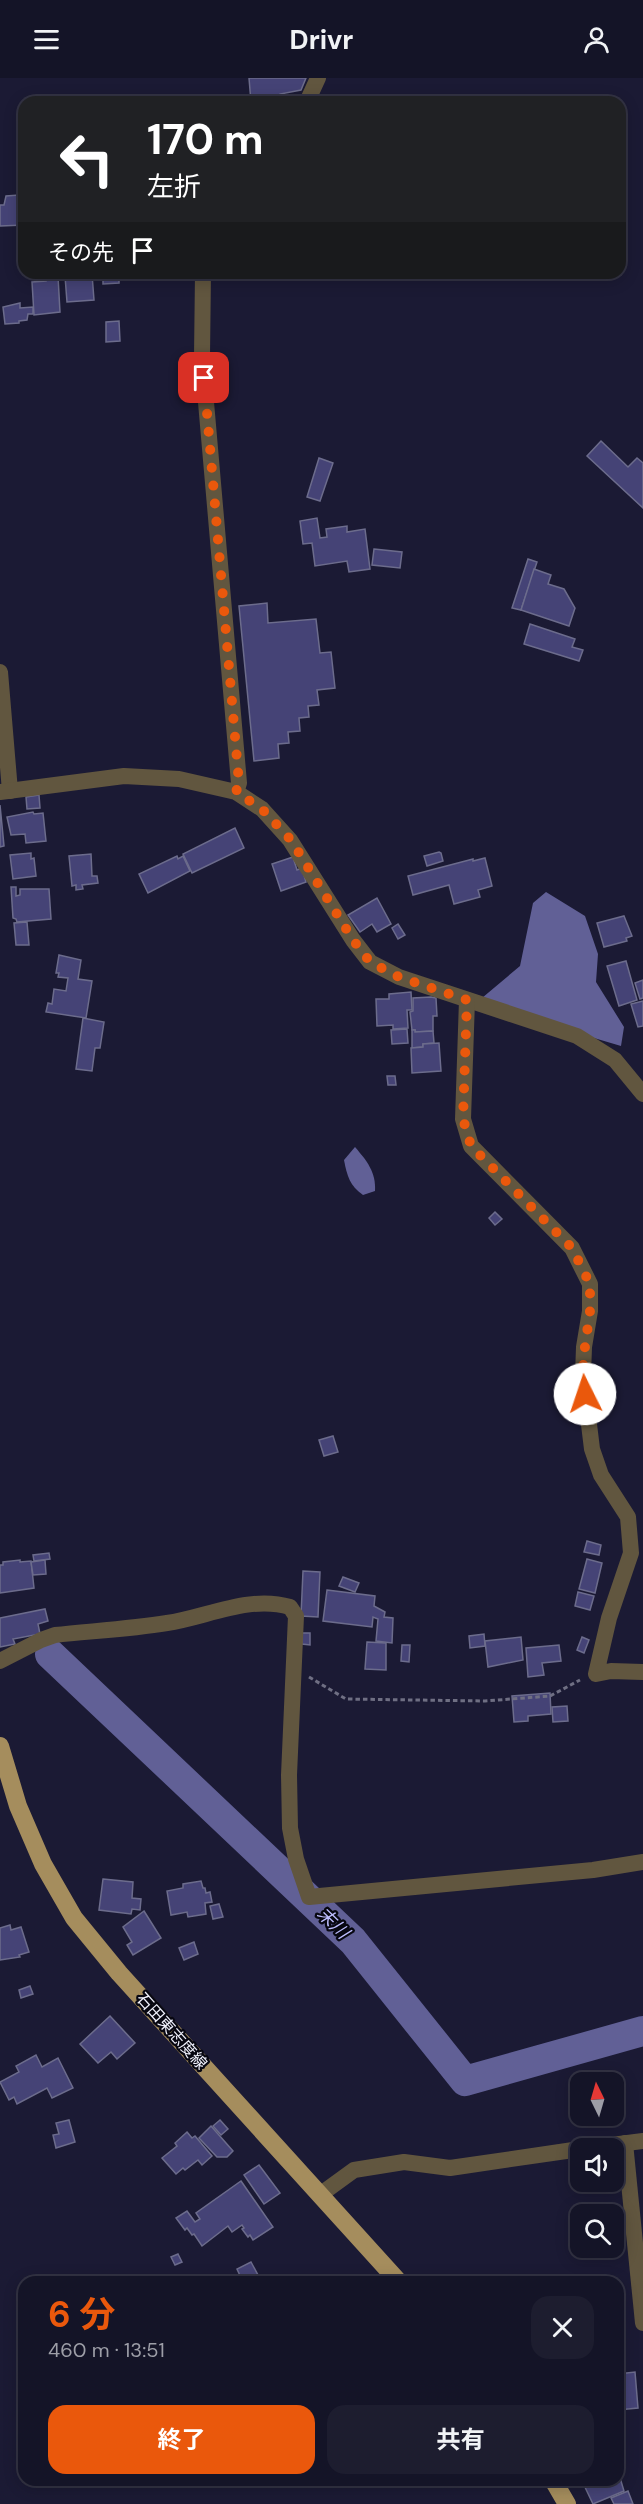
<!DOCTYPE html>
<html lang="ja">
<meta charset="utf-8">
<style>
:root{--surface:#141427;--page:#1d1d2f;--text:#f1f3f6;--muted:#9d9ea7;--line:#334;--accent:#ea580c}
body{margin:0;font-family:"DM Sans","Noto Sans JP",sans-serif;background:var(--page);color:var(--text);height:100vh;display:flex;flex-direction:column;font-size:22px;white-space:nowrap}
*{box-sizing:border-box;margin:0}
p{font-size:20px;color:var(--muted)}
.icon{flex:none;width:33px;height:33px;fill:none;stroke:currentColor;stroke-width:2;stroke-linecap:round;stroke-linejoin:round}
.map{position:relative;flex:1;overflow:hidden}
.side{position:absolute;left:18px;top:2198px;width:606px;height:210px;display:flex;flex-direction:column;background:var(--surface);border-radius:18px;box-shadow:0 3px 15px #0003,0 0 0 2px var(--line)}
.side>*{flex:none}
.hud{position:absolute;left:18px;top:18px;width:608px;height:183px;border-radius:18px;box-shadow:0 3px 15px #0003,0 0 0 2px var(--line);background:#202124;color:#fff;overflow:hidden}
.needle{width:39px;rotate:355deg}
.tools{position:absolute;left:570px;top:1994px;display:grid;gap:12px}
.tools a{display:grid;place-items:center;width:54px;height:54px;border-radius:12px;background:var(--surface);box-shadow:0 3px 15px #0003,0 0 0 2px var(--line);font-size:30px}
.pin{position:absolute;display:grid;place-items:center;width:51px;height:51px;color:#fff;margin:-26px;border-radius:12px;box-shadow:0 3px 9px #0006}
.me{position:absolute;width:66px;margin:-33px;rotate:356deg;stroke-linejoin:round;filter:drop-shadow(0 0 4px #0008)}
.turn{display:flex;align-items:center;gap:21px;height:126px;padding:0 30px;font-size:27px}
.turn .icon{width:78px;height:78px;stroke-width:2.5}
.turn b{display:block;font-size:42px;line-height:51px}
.then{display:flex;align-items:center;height:57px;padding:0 30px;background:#0003;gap:12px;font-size:22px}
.round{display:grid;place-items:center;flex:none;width:63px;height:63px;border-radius:18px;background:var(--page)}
.headline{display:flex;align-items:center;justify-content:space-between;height:102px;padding:0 30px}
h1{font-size:36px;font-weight:700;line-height:45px;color:var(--accent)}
.button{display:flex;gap:12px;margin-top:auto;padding:12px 30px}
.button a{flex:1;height:69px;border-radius:18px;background:var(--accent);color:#fff;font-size:24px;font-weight:700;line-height:69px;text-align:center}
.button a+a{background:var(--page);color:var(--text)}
header{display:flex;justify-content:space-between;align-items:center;height:78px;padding:0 30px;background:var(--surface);font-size:27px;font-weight:700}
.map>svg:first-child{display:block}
.water{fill:#616096}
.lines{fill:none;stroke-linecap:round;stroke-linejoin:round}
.river{stroke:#616096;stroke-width:30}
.building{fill:#454376;stroke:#6c6c8c;stroke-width:1.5}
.path{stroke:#6f6f83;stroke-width:3;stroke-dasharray:4.5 3;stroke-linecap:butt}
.minor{stroke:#61563f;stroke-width:16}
.major{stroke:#a58d5d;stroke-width:18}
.route{stroke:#ea580c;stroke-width:10;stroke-dasharray:0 18}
.labels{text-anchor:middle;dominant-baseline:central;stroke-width:4.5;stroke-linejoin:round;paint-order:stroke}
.street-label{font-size:16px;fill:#f1f2fd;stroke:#070711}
.water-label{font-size:18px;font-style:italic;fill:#bcbcfd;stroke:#070711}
</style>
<header><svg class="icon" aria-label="menu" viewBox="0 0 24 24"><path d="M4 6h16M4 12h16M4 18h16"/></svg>Drivr<svg class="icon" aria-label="person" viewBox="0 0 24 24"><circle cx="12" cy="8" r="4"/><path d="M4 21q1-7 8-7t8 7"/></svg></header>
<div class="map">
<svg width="643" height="2426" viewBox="0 0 643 2426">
<rect width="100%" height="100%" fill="#1b1a34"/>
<g class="water">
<path d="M546,814L585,838L598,876L596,904L624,949L621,968L476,925L520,888L533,825Z"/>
<path d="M355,1069C367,1083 376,1094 375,1113L363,1117C350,1108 347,1098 344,1082Z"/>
</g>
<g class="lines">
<path class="river" d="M50,1576L353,1863L465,2003L643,1953"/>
</g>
<g class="building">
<path d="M249,0H306L301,12L280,16V22L272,24H251Z"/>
<path d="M19,117V127H24V147L0,148V127H4L6,118Z"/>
<path d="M103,195H119V205L103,206Z"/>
<path d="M92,196L94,222L67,224L65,198Z"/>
<path d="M58,198L60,234L34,237L32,204L46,203V199Z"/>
<path d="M20,225V230L33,229V236H28L27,242L19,243V245L5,246L3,229Z"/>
<path d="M119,243L120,263L106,264V244Z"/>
<path d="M601,363L628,389L637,380L643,385V430L587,378Z"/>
<path d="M319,380L333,385L320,423L307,419Z"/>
<path d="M317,440L320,460L327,459L326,451L347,448V454L365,451L370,491L349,494L347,483L315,488L312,465L303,466L300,443Z"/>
<path d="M374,471L402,474L400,490L372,487Z"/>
<path d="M528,481L537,484L521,532L512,530Z"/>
<path d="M534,491L551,497L548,506L564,511L575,530L569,548L521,532Z"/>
<path d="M267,525L268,545L316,541L320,575L331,574L335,610L317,612L319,627L308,628L309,639L299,640L300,653L288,654L289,665L278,666L279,680L254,683L239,528Z"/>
<path d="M530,546L575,561L572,569L583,572L579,583L524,566Z"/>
<path d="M39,717L40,730L27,731L26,719Z"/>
<path d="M0,727L4,768L0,769Z"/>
<path d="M33,734L34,736L43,735L46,763L26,765L25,756L11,757L7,739Z"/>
<path d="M235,750L244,770L192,795L183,776Z"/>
<path d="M439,774L441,775L443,783L427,788L424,778Z"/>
<path d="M31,775V781L34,780L36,798L13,801L10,777Z"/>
<path d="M91,776L92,798H97L98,805L82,807L83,811L76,812V807L72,808L69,778Z"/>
<path d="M177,778L178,781L183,778L190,793L148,815L139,796Z"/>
<path d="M293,779L297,792L302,790L306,804L281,813L272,786Z"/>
<path d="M485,780L492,808L478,812L480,819L454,826L449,807L413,817L408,798L473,781V783Z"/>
<path d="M11,809H16V818L20,817V811H49L51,841L17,844L16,841L13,840Z"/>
<path d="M377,820L391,846L377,854L372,846L360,854L348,837Z"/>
<path d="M624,838L632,858L626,860L627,863L604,869L597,845Z"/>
<path d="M27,844L29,867H16L14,845Z"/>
<path d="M398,846L405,857L398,861L392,850Z"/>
<path d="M59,877L81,882L78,901L92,903L86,940L46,934L48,925L52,926L54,911L66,913L68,900L58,899L59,895H56Z"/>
<path d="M626,883L637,922L619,928L607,888Z"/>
<path d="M643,902V920L640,921L635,905Z"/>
<path d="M411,914L412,932H407L408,950L393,951V947L377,948L376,921H389V916Z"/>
<path d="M431,919L436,920L437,938H433V953L415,954V952H412L410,934L413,933V920Z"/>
<path d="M643,923V948L638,949L631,926Z"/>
<path d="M83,940L104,944L100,970H95L92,993L76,991Z"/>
<path d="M407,951L408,965L392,966L391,952Z"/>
<path d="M412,952H415V954L433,953L434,965L423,966V969L412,970Z"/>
<path d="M439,965L441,993L412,995L411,970L423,969V966Z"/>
<path d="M387,998H395L396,1007H388Z"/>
<path d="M495,1134L502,1141L495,1147L489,1140Z"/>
<path d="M333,1358L338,1374L324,1378L319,1362Z"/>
<path d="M587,1463L601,1467L599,1477L584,1474Z"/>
<path d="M49,1475L50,1481L34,1483L33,1477Z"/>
<path d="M587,1481L602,1485L595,1515L579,1511Z"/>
<path d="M20,1482V1484L31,1483L34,1510L0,1515V1487H3V1484Z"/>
<path d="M45,1482L46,1496L33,1497L31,1484Z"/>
<path d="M303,1493L320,1494L318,1539L301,1538Z"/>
<path d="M343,1499L359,1505L355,1514L339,1508Z"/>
<path d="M327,1512L375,1518L374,1528L385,1534L384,1539L393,1540L392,1565L376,1563L378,1541L373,1539L372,1549L323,1543Z"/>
<path d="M578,1514L594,1518L590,1532L575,1528Z"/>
<path d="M45,1531L48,1543L38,1546L40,1556L13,1561L15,1566L0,1569V1540Z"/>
<path d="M302,1555H310V1567L302,1566Z"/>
<path d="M484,1556L485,1568L470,1570L469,1558Z"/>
<path d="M521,1559L523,1582L488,1589L485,1563Z"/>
<path d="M582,1559L589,1562L584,1575L577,1572Z"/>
<path d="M367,1564L386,1565V1592L365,1591Z"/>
<path d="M402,1567H410L409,1584L401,1583Z"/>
<path d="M559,1567L561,1583L542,1585L544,1597L528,1599L526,1570Z"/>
<path d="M550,1615L551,1636L528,1638V1643L514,1644L512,1618Z"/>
<path d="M567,1628L568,1643L553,1644L552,1629Z"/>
<path d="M103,1801L133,1804L132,1820L141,1821L140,1832L132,1831L131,1836L99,1832Z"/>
<path d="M201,1803L203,1810H205L206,1815L210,1814L212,1824L205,1825L206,1836L188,1839L187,1834L171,1837L167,1813L183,1810V1806Z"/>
<path d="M219,1826L223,1839L213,1841L210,1828Z"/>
<path d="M144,1833L161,1860L133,1877L127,1867L132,1864L123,1849Z"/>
<path d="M10,1847L11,1852L21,1849L29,1874L19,1877L20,1879L0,1882V1850Z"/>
<path d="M194,1864L198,1876L184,1882L179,1870Z"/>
<path d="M30,1908L33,1916L21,1920L19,1912Z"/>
<path d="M110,1938L135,1965L117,1981L111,1974L98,1985L80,1966Z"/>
<path d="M36,1977L42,1989L58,1980L73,2010L52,2020L47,2010L17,2026L14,2019L9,2022L0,2004L19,1994L16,1988Z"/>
<path d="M69,2042L75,2064L56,2070L53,2057L59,2056L56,2045Z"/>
<path d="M220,2042L228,2051L221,2057L213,2048Z"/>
<path d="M211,2048L233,2073L227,2079H217L199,2060Z"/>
<path d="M187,2054L192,2060L195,2058L212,2078L202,2087L198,2082L185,2092L183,2090L176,2096L162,2080L177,2068L175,2065Z"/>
<path d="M259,2087L280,2115L264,2126L244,2097Z"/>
<path d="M241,2103L273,2149L253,2162L250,2157L248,2159L242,2151L244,2150L242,2147L232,2154L228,2148L202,2168L194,2156L192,2157L187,2150L185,2152L176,2140L187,2133L195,2144L200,2141L196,2135Z"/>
<path d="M178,2176L182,2184L175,2187L171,2179Z"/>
<path d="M251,2184L258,2197L243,2204L237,2191Z"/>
<path d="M635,2294L638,2330L618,2332V2296Z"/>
<path d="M618,2393L624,2413L593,2426L583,2405L592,2402H618Z"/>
<path d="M628,2413L633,2426H614L611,2420Z"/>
</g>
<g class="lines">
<path class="path" d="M309,1599L346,1621L485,1623L550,1618L580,1602"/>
<g class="minor">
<path d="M307,24L318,0"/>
<path d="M203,195L202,278L239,705L236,714"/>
<path d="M0,594L10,713"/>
<path d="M0,714L124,698L179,701L236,714L262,731L290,762L353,862L370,884L399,899L577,958L615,982L643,1016"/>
<path d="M467,922L463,1041L471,1068L572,1170L590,1206V1233L584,1269L583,1297L592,1371L601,1397L628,1439L631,1475L609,1540L596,1596L611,1593L643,1594"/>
<path d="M0,1583L41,1562L55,1557C92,1553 130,1551 167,1545C207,1539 249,1517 290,1529L296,1538L289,1697L290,1750L296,1781L309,1819L593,1792L643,1784"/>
<path d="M625,2065L643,2245"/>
<path d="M588,2070L643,2063"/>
<path d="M321,2116L354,2092L404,2084L450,2090L580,2071"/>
</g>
<g class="major">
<path d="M0,1668L18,1728L43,1786L74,1840L119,1895L399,2204"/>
<path d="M553,2402L567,2426"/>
</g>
</g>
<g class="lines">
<path class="route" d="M204,300L239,705L236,714L262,731L291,762L353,862L370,884L399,899L467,922L463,1041L471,1068L572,1170L590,1206V1233L583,1283L585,1316"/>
</g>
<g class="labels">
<g class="street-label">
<text transform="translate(172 1953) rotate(48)">石田東志度線</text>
</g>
<g class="water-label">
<text transform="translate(333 1845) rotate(44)">末川</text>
</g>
</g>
</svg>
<div class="tools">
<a><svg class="needle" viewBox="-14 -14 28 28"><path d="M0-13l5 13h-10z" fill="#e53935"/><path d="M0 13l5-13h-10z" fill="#9d9ea7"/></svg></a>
<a><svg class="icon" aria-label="sound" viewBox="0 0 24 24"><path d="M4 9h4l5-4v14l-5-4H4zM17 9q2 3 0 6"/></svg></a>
<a><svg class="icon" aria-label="search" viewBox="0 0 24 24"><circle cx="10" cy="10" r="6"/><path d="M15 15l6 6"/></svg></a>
</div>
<div class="pin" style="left:204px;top:300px;background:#d93025"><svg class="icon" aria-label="arrive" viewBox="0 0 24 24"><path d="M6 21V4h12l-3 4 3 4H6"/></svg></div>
<svg class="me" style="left:585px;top:1316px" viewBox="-20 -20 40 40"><circle r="19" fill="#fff"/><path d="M0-13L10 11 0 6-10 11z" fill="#ea580c"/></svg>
<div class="hud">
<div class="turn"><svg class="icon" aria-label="left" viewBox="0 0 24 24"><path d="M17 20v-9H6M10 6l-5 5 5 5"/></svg><div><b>170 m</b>左折</div></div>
<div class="then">その先<svg class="icon" aria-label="arrive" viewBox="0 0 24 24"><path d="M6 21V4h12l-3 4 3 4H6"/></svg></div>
</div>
<section class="side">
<div class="headline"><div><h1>6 分</h1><p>460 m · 13:51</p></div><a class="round"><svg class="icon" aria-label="close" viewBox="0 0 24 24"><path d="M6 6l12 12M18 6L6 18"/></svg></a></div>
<div class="button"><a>終了</a><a>共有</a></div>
</section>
</div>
